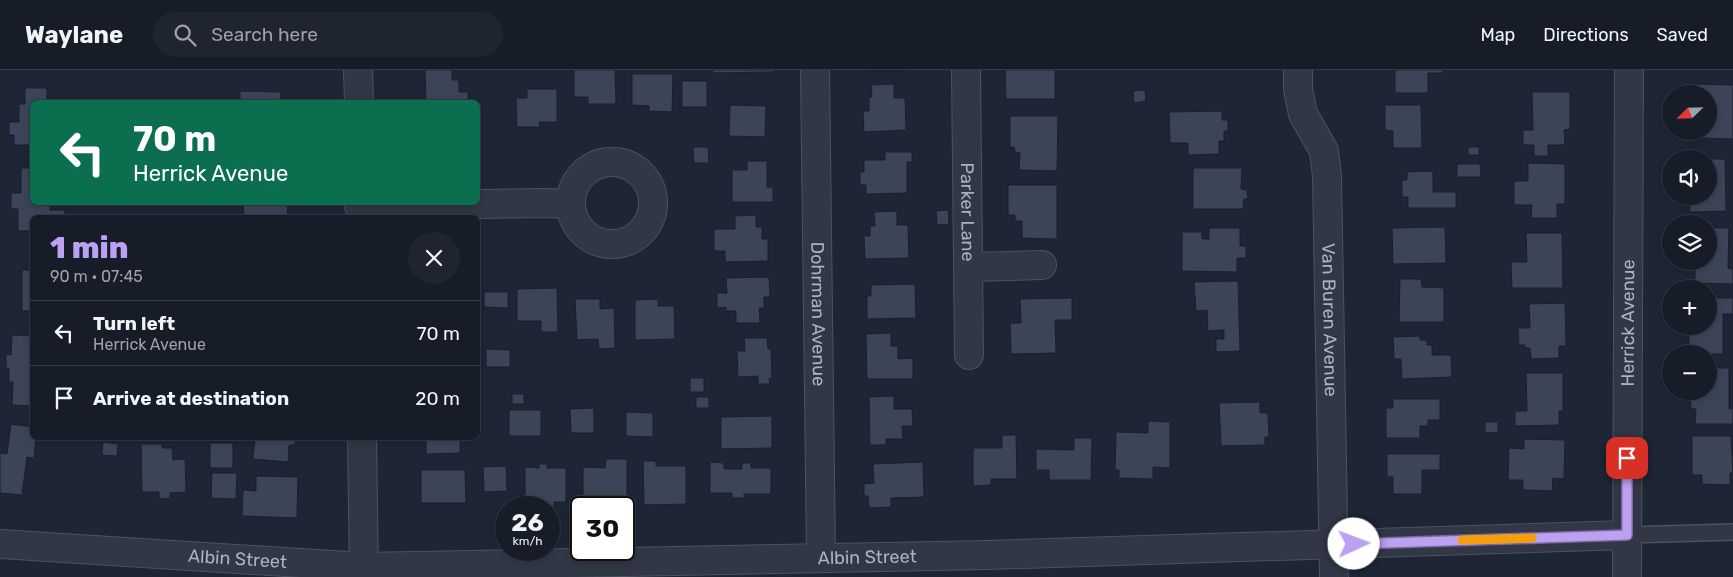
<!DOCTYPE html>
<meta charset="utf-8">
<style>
:root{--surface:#161c28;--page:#1f2530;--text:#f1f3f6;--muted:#9ea1a8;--line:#353a45;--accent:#bca0f2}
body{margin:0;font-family:Rubik,sans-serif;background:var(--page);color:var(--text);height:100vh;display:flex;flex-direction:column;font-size:19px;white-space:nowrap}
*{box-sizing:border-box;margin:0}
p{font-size:16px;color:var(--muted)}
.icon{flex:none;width:28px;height:28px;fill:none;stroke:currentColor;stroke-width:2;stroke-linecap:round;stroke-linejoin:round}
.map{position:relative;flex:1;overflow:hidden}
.sheet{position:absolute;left:30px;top:145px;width:450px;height:225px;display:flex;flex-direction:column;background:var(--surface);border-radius:8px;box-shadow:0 2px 8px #0003,0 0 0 1px var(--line)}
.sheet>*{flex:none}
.hud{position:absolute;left:30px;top:30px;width:450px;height:105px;border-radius:8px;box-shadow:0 2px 8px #0003,0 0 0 1px var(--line);background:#0b6e4f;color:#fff;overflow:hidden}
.needle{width:32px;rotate:247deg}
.fabs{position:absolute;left:1662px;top:15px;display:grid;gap:10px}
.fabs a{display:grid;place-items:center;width:55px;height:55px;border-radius:50%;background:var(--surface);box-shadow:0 2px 8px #0003,0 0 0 1px var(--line);font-size:25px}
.speed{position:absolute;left:495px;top:426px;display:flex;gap:10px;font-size:25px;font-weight:700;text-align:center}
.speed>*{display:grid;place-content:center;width:65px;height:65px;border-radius:50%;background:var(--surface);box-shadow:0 2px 8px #0003,0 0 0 1px var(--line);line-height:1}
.speed small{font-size:12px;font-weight:400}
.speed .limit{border:2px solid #111;border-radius:8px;background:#fff;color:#111}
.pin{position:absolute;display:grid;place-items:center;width:42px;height:42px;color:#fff;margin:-21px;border-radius:10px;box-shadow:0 2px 8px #0006}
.me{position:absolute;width:55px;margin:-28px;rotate:88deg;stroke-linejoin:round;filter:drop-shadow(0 0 4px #0008)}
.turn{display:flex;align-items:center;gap:18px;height:105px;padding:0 20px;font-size:22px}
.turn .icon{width:65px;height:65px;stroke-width:2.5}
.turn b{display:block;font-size:35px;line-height:42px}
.round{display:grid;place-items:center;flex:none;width:52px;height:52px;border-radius:26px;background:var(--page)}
.head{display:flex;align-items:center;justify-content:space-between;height:85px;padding:0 20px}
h1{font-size:30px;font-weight:800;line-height:38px;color:var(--accent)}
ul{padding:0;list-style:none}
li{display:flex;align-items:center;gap:15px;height:65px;padding:0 20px;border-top:1px solid var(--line)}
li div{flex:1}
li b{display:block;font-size:19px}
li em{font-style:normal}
header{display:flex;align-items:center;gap:30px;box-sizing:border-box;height:70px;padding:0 25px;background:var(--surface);border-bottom:1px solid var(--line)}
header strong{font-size:24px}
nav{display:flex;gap:28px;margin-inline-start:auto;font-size:18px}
.search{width:350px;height:45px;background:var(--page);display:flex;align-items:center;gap:12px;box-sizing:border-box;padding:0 18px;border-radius:28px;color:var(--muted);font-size:19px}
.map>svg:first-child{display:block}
.building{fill:#3c4558;stroke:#191f2c}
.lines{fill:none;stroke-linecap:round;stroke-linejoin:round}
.lane-casing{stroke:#4c5261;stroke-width:18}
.street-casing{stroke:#4c5261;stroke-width:30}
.lane{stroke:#313745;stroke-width:15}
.street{stroke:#313745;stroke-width:28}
.route-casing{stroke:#7a689d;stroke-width:12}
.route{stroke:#bca0f2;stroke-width:9}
.slow{stroke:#f59e0b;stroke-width:9}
.labels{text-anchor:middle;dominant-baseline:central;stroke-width:5;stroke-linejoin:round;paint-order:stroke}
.street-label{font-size:18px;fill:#abb2c3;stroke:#171d2a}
</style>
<header>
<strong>Waylane</strong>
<div class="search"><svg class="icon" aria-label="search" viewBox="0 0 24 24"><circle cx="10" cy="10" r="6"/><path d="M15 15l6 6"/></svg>Search here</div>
<nav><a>Map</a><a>Directions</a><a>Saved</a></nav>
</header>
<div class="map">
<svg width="1733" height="507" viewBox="0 0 1733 507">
<rect width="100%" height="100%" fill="#1e2535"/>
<g class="building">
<path d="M425,0H452V10H459V22H468V32H426Z"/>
<path d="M574,0H615L616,34H588V27H574Z"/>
<path d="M713,0H775V2L713,3Z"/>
<rect x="868" y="0" width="36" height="1"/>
<path d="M1005,0H1055V29H1006Z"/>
<path d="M1395,0H1443V3H1428V23H1395Z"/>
<path d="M632,4H673L672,42L649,41V36L632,35Z"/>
<rect x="682" y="11" width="25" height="26"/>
<path d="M894,14V28H905L906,60L864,62L863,41H869V27H872L871,15Z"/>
<path d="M1693,14L1733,15V69L1699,68L1700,61H1709V24H1693Z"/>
<path d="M25,18H47V32H32V75H14V65H9V52H19V34H25Z"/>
<path d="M527,19H557V52H539L540,57H517L516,28H527Z"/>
<path d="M1145,20L1146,31L1134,33L1133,21Z"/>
<path d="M240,21L281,22L280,32H240Z"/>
<path d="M1532,22H1570V59L1564,60L1565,75H1548V86H1534V75H1523V60H1533Z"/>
<path d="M730,35L766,36L765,67L729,66Z"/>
<path d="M1385,35H1421L1422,78H1393V61L1385,60Z"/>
<path d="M1222,41V50H1228V61H1224V71H1219V84L1188,85V73H1170L1169,42Z"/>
<path d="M1010,46H1058L1057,101L1019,100L1020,83L1015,82L1014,77H1010Z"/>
<path d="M693,77H708L709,93H694Z"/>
<rect x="1468" y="77" width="11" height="8"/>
<path d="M885,82H912V92H907V123L866,124V115H860V102H864V90H885Z"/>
<path d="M1709,89H1725L1726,141L1690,142L1689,126H1709Z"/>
<path d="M747,91H767V117H773V132H732V100H747Z"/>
<path d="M1528,93L1565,94V134H1557V148H1531L1532,135H1514V111H1528Z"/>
<path d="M1457,94H1480L1481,107H1457Z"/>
<path d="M21,98H32V132H50V140H65V148H32V161H18V139H11V123H21Z"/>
<path d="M1193,98H1242L1241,119L1247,120L1248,129H1244L1243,139H1193Z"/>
<path d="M1433,101V122H1456V138H1408V127H1402V110H1407V102Z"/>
<path d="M1008,115H1057V169L1022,168V151H1015V145H1008Z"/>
<path d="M287,133L288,148H244L243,134Z"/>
<path d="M948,140L949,154L937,155L936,141Z"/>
<path d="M897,141V155H908L909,188L865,189L864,166H870V156H875L874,142Z"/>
<path d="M756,145V157H762V169H768V191L725,192V181H714V159H735V146Z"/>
<path d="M1445,157L1446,193L1393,194L1392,158Z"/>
<path d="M1209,158H1240V176H1246V188H1237V202L1182,201V162H1202V169H1209Z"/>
<path d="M1709,158H1729L1728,198L1733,199V214L1695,213V199H1690V191H1709Z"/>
<path d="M1526,163H1562L1563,218H1512L1511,192H1527Z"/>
<rect x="22" y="200" width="10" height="41"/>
<path d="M769,207L770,227H764V238H759L760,253H736V241H726V237L717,238V223H727L726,208Z"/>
<path d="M1400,209H1421L1422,217L1444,218V252H1399Z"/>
<path d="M1238,211L1240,281L1216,282V269H1224V260L1208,261L1207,240L1196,241L1194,212Z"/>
<path d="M915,214L916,248L867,249V226H871V215Z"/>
<path d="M557,218L558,262H541V251H517V219Z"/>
<path d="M484,222H508V238L484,237Z"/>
<path d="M1072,228V250H1055L1056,283L1011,284L1010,253H1021L1020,229Z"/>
<path d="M1709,228H1733V244H1723V284H1689V256H1709Z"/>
<path d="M575,229H600V239L614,238L615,278L599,279L598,269L577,270Z"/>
<path d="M658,229V236H674L675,269L635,270V230Z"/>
<path d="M1565,233L1566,276H1559V288L1531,289L1530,278H1525V275H1519L1518,258H1530L1529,234Z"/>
<path d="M891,263V276H898V289L913,288V309H867L866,264Z"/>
<path d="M12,265L32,266V336L12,335L13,312H9V298H6V284L11,285Z"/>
<path d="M1420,266V270H1427V275H1432V285H1451L1452,307L1402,309L1401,289H1394L1393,267Z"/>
<path d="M744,268H767L768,279H771L772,309L769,308L770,314H758V306L738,307L737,281H745Z"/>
<path d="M486,279L510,280V297H486Z"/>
<path d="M1709,298H1729V339L1733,338V354H1695L1696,339H1691L1690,321H1709Z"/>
<path d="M1526,303H1563V341H1559V355L1515,356V341H1527Z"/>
<rect x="690" y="308" width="14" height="14"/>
<rect x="512" y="324" width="12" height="10"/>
<path d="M894,326V339H912L913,356H902L903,369H886V375H870L869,327Z"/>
<rect x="696" y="327" width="13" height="11"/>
<path d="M1393,329H1440V350H1428V356H1420V368H1386V338H1393Z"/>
<path d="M1260,332V343H1268L1269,367H1265V375L1221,376L1219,333Z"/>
<path d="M594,338V363H571L570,339Z"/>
<rect x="509" y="340" width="32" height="26"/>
<path d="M626,342L653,343V367L626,366Z"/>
<path d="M772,346V378L721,379V347Z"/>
<path d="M1148,351L1170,352V398L1153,397V409L1119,408V400H1115L1116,362L1148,363Z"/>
<path d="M1485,352H1498V363L1485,362Z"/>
<path d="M11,354L32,357V368H36L34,388L27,387L22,425L0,423V383L7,384Z"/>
<path d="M1002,365H1016L1017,409H991V415L973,416V378H1002Z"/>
<path d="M1692,366H1731L1733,403H1730V415L1702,414V405H1692Z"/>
<path d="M177,368H203V370L177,369Z"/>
<path d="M255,368H296L295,375H289L288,392L253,389Z"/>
<path d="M426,368H460V383L426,384Z"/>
<path d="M1074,368H1092L1091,410H1049V400H1036V379L1074,380Z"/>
<path d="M1524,369L1565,370L1564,409L1553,408L1552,421L1523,420V410H1508L1509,378L1524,379Z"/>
<path d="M103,372L118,374L117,386L102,385Z"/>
<rect x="210" y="373" width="23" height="25"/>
<path d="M141,374H162V378H172L173,390L185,389L186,422L170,423V428L159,429V422H142Z"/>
<path d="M1387,384H1440V400H1422V424H1393V407H1387Z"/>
<path d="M606,389H627V430H583V397L605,398Z"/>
<path d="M643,391H656V396H686V434L644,435Z"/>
<path d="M710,392L724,393V399H742V393H751V398H771V424H744V428H732V423H710Z"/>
<path d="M923,392L924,427L891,428V437L869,438L868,426H864V414L874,413L873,394Z"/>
<path d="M539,394H547V398H566V432H554V439L538,438V431H525V397L539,398Z"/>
<path d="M506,396L507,421L484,422L483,397Z"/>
<path d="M421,400H465L466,433H421Z"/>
<path d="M212,403H237L236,429L211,428Z"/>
<path d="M256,406L298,407L297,448L242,446L243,420L256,421Z"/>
</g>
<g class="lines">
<g class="lane-casing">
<path id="lane" d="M1627,465L1733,462"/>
</g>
<g class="street-casing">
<g id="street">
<path d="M358,0L359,32"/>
<path id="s1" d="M815,0L821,487"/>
<path id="s2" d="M966,0L969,285"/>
<path id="s3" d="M1298,0V19L1303,44L1324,81L1327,106L1334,507"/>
<circle cx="612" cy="133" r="41"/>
<path d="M359,136L545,133L570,134"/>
<path d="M968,197L1042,195"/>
<path d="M362,368L364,507"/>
<path id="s4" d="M0,474L364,497L988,485L1627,465"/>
<path id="s5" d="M1627,507L1629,0"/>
</g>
</g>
<use href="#lane" class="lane"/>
<use href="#street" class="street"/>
</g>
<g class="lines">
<g class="route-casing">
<path id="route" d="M1354,474L1627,465V388"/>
</g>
<use href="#route" class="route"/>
<path class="slow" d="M1462,470L1532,468"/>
</g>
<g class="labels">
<g class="street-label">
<text stroke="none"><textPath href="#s2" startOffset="142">Parker Lane</textPath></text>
<text stroke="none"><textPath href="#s1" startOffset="244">Dohrman Avenue</textPath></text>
<text stroke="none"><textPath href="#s3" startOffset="256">Van Buren Avenue</textPath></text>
<text stroke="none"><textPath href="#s5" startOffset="254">Herrick Avenue</textPath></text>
<text stroke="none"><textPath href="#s4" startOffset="868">Albin Street</textPath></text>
<text stroke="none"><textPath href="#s4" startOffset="238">Albin Street</textPath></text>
</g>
</g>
</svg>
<div class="fabs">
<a><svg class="needle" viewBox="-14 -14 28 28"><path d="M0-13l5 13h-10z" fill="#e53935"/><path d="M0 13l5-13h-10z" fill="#9ea1a8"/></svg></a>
<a><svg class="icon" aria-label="sound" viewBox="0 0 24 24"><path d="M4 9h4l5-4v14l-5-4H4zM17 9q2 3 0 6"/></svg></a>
<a><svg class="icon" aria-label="layers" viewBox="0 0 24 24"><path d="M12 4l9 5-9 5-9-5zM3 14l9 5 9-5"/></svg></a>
<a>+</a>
<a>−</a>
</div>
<div class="speed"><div>26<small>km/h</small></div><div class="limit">30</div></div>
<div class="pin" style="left:1627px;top:388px;background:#d93025"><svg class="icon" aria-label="arrive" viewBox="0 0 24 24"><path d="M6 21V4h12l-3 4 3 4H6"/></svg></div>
<svg class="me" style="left:1354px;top:474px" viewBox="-20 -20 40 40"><circle r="19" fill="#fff"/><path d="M0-13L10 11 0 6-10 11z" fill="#bca0f2"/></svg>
<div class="hud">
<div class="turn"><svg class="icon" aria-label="left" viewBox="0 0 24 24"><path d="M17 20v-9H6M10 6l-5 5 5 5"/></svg><div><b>70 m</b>Herrick Avenue</div></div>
</div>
<section class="sheet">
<div class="head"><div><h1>1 min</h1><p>90 m · 07:45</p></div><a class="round"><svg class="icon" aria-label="close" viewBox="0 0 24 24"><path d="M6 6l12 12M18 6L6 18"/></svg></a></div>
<ul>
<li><svg class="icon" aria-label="left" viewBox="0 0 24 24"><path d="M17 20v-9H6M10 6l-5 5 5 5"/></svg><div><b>Turn left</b><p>Herrick Avenue</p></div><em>70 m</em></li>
<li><svg class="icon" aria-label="arrive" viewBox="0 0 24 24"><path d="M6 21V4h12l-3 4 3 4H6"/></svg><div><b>Arrive at destination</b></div><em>20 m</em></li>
</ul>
</section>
</div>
